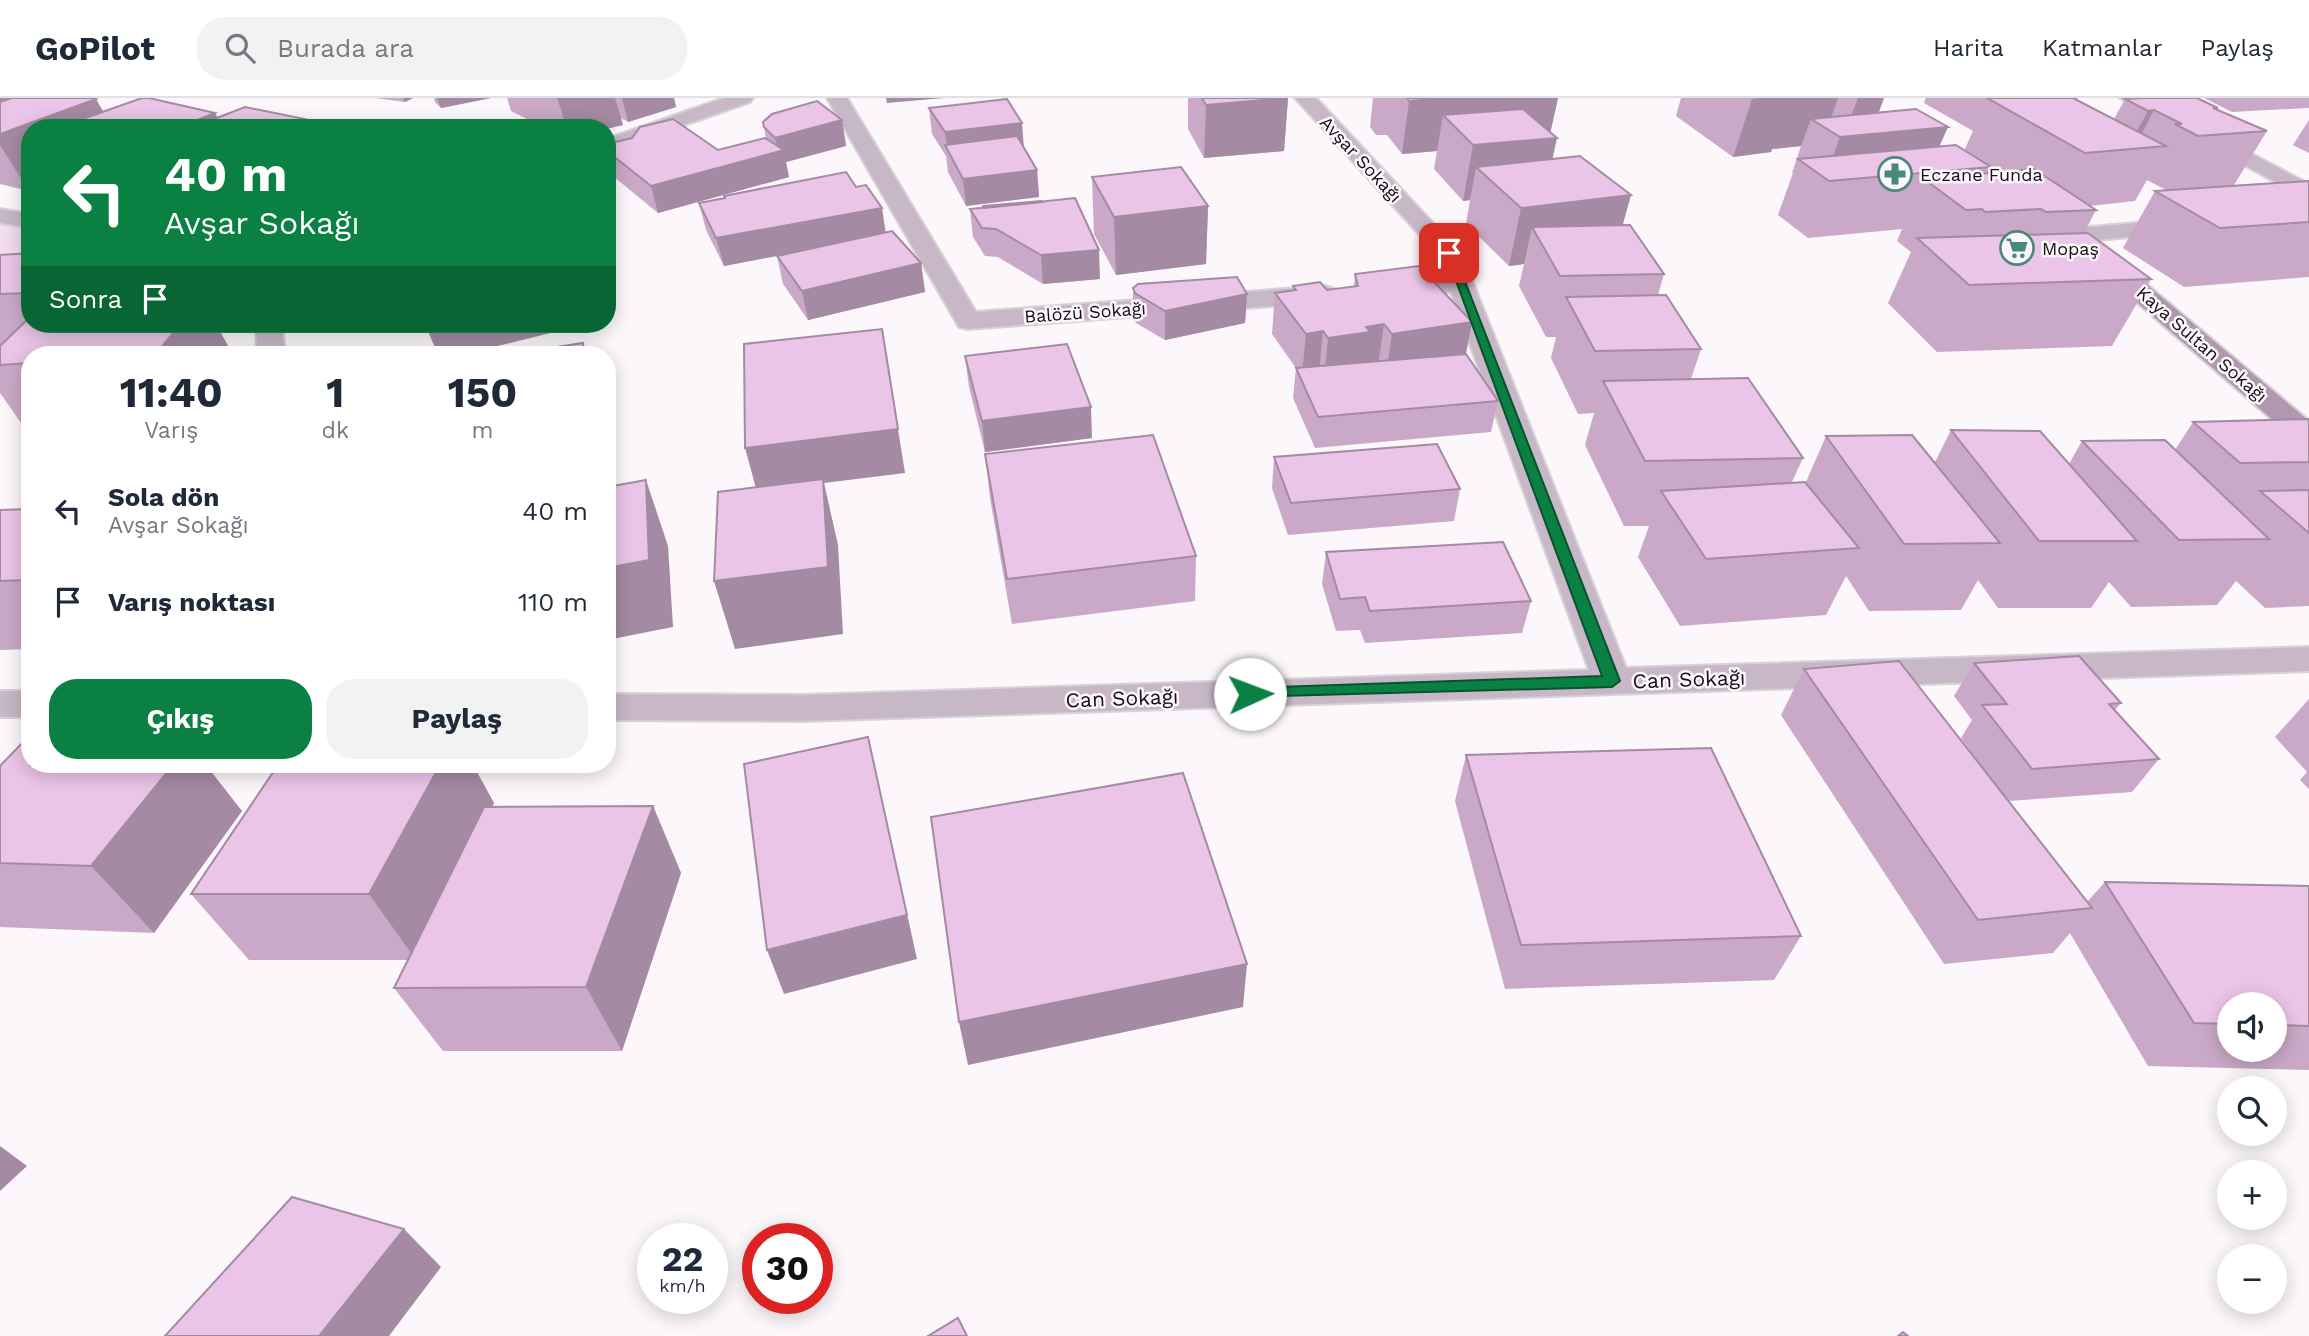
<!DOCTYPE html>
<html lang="tr">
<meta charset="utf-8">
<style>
:root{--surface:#fff;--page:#f2f2f3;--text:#1f2937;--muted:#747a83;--line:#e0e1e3;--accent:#0b8043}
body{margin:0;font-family:"Work Sans",sans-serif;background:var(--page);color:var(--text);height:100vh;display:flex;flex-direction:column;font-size:26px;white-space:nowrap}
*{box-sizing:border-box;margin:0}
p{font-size:23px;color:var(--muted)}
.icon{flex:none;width:38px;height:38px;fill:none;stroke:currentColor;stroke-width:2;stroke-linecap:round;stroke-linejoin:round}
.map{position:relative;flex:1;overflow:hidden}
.panel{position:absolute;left:21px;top:248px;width:595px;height:427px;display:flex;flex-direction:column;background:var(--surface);border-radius:28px;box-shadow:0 4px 18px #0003}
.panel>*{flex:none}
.banner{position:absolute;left:21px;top:21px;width:595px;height:214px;border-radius:28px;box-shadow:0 4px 18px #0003;background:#0b8043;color:#fff;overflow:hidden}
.fabs{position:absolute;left:2217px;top:894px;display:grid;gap:14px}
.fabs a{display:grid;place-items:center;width:70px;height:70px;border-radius:50%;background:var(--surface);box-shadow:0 4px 18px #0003;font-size:35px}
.speed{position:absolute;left:637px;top:1125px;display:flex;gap:14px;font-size:35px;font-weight:700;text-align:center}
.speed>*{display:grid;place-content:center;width:91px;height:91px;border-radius:50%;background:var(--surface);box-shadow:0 4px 18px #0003;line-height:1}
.speed small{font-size:18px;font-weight:400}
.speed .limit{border:10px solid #d22;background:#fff;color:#111}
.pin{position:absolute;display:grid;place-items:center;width:60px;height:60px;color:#fff;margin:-30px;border-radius:14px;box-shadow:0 4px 10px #0006}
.me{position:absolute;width:77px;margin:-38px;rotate:88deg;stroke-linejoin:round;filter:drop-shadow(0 0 5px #0008)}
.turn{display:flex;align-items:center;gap:24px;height:147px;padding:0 28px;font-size:32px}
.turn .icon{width:91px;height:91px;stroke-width:2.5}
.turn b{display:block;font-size:49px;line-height:60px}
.then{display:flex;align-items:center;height:66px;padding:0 28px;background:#0003;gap:14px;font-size:26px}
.eta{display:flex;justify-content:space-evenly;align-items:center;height:119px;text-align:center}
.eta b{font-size:42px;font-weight:700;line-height:49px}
.cta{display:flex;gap:14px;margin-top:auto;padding:14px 28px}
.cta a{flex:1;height:80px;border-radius:28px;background:var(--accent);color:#fff;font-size:28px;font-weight:700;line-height:80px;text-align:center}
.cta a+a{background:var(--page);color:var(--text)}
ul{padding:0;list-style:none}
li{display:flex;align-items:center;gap:21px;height:91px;padding:0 28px}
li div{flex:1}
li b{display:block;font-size:26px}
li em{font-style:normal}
header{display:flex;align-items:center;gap:42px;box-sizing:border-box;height:98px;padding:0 35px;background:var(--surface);border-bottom:2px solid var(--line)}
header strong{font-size:33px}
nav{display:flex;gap:38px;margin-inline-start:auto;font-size:24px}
.search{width:490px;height:63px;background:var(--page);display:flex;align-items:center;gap:18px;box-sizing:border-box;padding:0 24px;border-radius:28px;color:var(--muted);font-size:26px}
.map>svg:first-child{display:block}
.green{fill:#f3dbf0}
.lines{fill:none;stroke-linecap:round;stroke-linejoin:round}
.street-casing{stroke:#d7d2d6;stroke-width:4}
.secondary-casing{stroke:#d7d2d6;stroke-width:4}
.street{fill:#c8b8c7;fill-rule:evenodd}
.secondary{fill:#b098ae;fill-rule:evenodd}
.wall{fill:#c9a9c7;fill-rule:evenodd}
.shaded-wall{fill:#a48aa2}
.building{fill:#eac5e7;stroke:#a48aa2;stroke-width:2}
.route{fill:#0b8043;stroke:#07532c;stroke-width:2}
.labels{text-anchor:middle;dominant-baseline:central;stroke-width:5;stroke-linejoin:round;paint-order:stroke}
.far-street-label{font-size:18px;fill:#170f16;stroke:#fcf7fb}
.far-poi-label{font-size:18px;fill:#170f16;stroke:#fcf7fb;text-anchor:start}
.street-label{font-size:21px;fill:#170f16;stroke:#fcf7fb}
</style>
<header>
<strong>GoPilot</strong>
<div class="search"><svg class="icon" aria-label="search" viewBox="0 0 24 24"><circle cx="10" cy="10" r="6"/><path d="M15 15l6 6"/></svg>Burada ara</div>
<nav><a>Harita</a><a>Katmanlar</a><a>Paylaş</a></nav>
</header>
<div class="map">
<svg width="2309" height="1238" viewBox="0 0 2309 1238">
<rect width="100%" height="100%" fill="#fcf7fb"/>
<path class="green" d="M0,124L30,129V178L0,180Z"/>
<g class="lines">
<g class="street-casing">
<g id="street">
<path d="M724,0H753L750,4L607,54V41Z"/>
<path d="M827,0H847L976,214L1325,188L1334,191L1338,196L1334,201L1325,204L968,231L959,229Z"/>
<path d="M1295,0H1316L1461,155L1626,570L2309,549V573L804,623L607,622V596L804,597L1589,572L1451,194L1386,199L1377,196L1373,191L1377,186L1386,183L1446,179L1438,157Z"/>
<path d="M2120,0H2145L2309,86V102Z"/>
<path d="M0,111L30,116V130L0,125Z"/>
<path d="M2183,121L2191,123L2195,128L2191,133L2067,145L2059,143L2055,138L2059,133L2067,131Z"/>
<path d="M256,226H282L285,257H257Z"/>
<rect x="0" y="593" width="30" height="26"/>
</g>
</g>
<g class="secondary-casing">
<path id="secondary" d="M2104,156L2113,158L2309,323V347L2298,344L2095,168L2092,163L2095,158Z"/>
</g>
<use href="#street" class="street"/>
<use href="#secondary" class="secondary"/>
</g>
<g class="wall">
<path d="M0,0L104,14L215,15L217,19L334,27L30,30V92L29,93L0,86Z"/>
<path d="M375,0H413L405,4Z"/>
<path d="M434,0H491L441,10L435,4Z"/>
<path d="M507,0H674L676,9L628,24L621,20L623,27L607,30H545L511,13Z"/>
<path d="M1188,0H1288L1284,53L1204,60L1188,31Z"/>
<path d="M1373,0H1558L1550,34L1552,61L1623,128L1664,176L1658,197L1701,251L1691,281L1803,360L1792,384H1806L1826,338L1935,364L1951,332L2069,366L2082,343L2175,352L2193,324L2309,321V508L2265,510L2236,483L2217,507L2131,509L2109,484L2091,510H1998L1978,482L1961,512L1869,513L1846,478L1826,517L1680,528L1638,459L1649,428H1624L1585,347L1594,315L1578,316L1551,260L1556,239H1546L1519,188L1524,166L1509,168L1466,126L1470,102L1463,103L1434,71L1437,53L1402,56L1387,37H1376L1370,29Z"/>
<path d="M1681,0H1884L1879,14L1939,49L1964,53L1973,33L1924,5L1926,0H2078L2077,2L2114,21L2125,1L2218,10L2217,12L2267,33L2234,87L2309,83V179L2184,189L2123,150L2155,93L2166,92L2147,82L2135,103L2089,108L2096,112L2084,135L2151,181L2112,248L1937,254L1888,205L1911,154L1897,143L1902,131L1808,140L1778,117L1793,75H1792L1801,48L1772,51L1771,54L1733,59L1676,18ZM1990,70L1998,74L1988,75Z"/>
<path d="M2204,0H2309V10L2232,14Z"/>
<path d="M929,10L1024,50L1037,72L1039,99L966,108L948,74L946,58L932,36Z"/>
<path d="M842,22L846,48L786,64L789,79L658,115L608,74L607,72V46L718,52L766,41L763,24Z"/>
<path d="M2309,22V55L2293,47Z"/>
<path d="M1092,79L1208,108L1206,166L1116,177L1094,136Z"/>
<path d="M856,89L882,110L885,134L921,165L925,194L808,222L783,186L777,158L724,168L706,132L699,105L724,100V98Z"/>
<path d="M970,111L1100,181L1043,186L998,159L985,158L973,139Z"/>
<path d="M30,155V226H216L233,257H30V331L26,332L0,295V157Z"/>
<path d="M1355,176L1466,256L1498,303L1491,334L1315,350L1293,300L1296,270L1272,236L1275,195L1293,192V188L1327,192L1354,189Z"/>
<path d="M1133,190L1247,196L1245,225L1165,242L1136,225L1133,220Z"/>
<path d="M965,258L1092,340L985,354L969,289Z"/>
<path d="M985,356L1196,458L1195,503L1012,526L990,400Z"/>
<path d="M1274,359L1460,391L1454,423L1288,437L1272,390Z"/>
<path d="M30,411V551L0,552V412Z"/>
<path d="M1326,454L1531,503L1522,535L1365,545L1360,532L1336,533L1322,486Z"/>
<path d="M1974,565L2121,605L2115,612L2159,661L2132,694L2009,703L2087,804L2105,784L2309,788V972L2148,968L2070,835L2053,855L1944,866L1781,617L1804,571L1997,689L1961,640L1972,622L1954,598ZM2230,906H2275V952H2230Z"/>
<path d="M2309,601V691L2300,682L2307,674L2275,639Z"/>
<path d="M1466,657L1801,838L1774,882L1505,891L1455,703Z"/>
<path d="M278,667H473L494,705L492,709L653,708L681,775L622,953H443L394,890L408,862H249L191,796Z"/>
<path d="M0,668L242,713L154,835L0,829Z"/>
</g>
<g class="shaded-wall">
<path d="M0,0L96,1L113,30H30V40H28L30,43V92L29,93L0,47Z"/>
<path d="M403,0H413L405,4Z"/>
<path d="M437,0H491L441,10Z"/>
<path d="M557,0H615L623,27L607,31V30H567Z"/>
<path d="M622,0H674L676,9L628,24Z"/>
<path d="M886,0H944L887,5Z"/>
<path d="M1288,0L1284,53L1204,60L1206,7Z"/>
<path d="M1444,0H1558L1549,41L1557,40L1545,95L1476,69L1470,102L1463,103L1473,47L1443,17L1437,53L1402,56L1409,3Z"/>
<path d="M1760,0H1838L1827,31L1811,21L1801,48L1772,51L1771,54L1733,59L1752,1Z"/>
<path d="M1858,0H1884L1870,36L1948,29L1928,74L1825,80L1840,39H1843Z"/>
<path d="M2154,12L2134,51H2127L2148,13Z"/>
<path d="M215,15L223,30H177Z"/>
<path d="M842,22L846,48L786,64L789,79L658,115L651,88L778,54L775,40Z"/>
<path d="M1022,25L1024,51L947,50L945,34Z"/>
<path d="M1037,72L1039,99L966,108L963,81Z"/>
<path d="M1631,97L1615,155L1532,129L1524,166L1509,168L1521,110Z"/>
<path d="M1208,108L1206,166L1116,177L1114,119Z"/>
<path d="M882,110L886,137L724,168L716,140Z"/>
<path d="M1099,152L1100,181L1043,186L1041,157Z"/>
<path d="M921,165L925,194L808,222L802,193Z"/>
<path d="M1247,196L1245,225L1165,242V213Z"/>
<path d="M1472,224L1464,266L1386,278L1392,236Z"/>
<path d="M180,226H216L233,257H156V256Z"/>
<path d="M425,226H587L461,257H438Z"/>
<path d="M1384,226L1378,268L1324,283L1328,240L1366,229Z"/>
<path d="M882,231L905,375L824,385L838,447L843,536L735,551L714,483L757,394L745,350Z"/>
<path d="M1323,233L1319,275L1302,278L1306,236Z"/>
<path d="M583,245L588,257H584Z"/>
<path d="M1091,309L1092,340L985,354L982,323Z"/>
<path d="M607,335L613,405L607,406Z"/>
<path d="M646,382L668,448L673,529L607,542V470Z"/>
<path d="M173,667H206L242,713L154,835L91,768Z"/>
<path d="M440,667H473L494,705L416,862L369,796Z"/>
<path d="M878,685L917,861L784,896L767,852Z"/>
<path d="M653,708L681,775L622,953L586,889Z"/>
<path d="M1247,866L1243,909L968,967L959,924Z"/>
<path d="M0,1048L27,1068L0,1093Z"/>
<path d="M404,1131L441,1169L389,1238H319Z"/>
</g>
<g class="building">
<path d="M12,0H93L96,1L0,36V4Z"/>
<path d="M142,0H149L215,15L177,30H57Z"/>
<path d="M1202,0H1288L1206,7Z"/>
<path d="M1407,0H1444L1409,3Z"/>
<path d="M1987,0H2073L2166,48L2085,55Z"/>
<path d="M2143,0H2197L2218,10H2213L2267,33L2198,38L2175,26H2182L2154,12L2148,13L2125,1Z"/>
<path d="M1007,1L1022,25L945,34L929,10Z"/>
<path d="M817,3L842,22L775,40L764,29L763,24L772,16Z"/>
<path d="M245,9L334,27L327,30H191Z"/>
<path d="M1523,11L1557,40L1473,47L1443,17Z"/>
<path d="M1916,11L1948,29L1840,39L1811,21Z"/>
<path d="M673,21L718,52L765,40L784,52L651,88L607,53V46L632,40L640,29Z"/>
<path d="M1017,38L1037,72L963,81L945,47Z"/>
<path d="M1956,47L1991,69L1829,83L1798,61Z"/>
<path d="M1580,58L1631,97L1521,110L1476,69Z"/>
<path d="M1181,69L1208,108L1114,119L1092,79Z"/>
<path d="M2034,71L2096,112L2046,114L2041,111L1985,114L1982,111L1966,112L1924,81Z"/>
<path d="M846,74L856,89L866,87L882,110L716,140L699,105L725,100L724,98Z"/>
<path d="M2309,83V124L2220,130L2155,93Z"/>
<path d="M1075,100L1099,152L1041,157L996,131L982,130L970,111Z"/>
<path d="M1041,103L1042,104L984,110L983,108Z"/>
<path d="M1630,127L1664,176L1560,178L1532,129Z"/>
<path d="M892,133L921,165L802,193L777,158Z"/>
<path d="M2088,135L2151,181L1969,187L1917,140Z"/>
<path d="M30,155V195L0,196V157Z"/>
<path d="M1419,168L1472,224L1392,236L1384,226L1366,229L1370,234L1328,240L1323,233L1306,236L1275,195L1296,192L1293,188L1320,184L1327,192L1358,188L1355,176Z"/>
<path d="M1237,179L1247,196L1165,213L1135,195L1133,190L1138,186Z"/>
<path d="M1666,197L1701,251L1595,253L1566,199Z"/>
<path d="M30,219V226H180L156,256L137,257H30V265L0,267V248Z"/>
<path d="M882,231L898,331L745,350L744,246Z"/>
<path d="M583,245L584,257H505Z"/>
<path d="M1067,246L1091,309L982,323L965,258Z"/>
<path d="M1466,256L1498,303L1318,319L1296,270Z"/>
<path d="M1748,280L1803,360L1645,363L1603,283Z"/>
<path d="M2309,321V364L2240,365L2193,324Z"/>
<path d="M1951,332L2040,333L2137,443H2039Z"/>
<path d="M1153,337L1196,458L1007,481L985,356Z"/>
<path d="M1912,337L2000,445L1904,446L1826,338Z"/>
<path d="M2165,342L2269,441L2179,442L2082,343Z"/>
<path d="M1437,346L1460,391L1291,405L1274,359Z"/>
<path d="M823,381L828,469L714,483L718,394Z"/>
<path d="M646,382L649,462L607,470V389Z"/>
<path d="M1805,384L1859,450L1706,461L1661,393Z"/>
<path d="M2309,392V435L2260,393Z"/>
<path d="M30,411V480L28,482L0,483V412Z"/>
<path d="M1503,444L1531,503L1370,513L1365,499L1340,501L1326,454Z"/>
<path d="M2079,558L2121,605L2109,606L2159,661L2032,671L1982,607L2007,606L1974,565Z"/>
<path d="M1899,563L2092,810L1978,822L1804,571Z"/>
<path d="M868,639L907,817L767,852L744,666Z"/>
<path d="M26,641H30V667H173L91,768L0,765V668Z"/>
<path d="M1711,650L1801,838L1521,847L1466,657Z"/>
<path d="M278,667H440L369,796H191Z"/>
<path d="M1183,675L1247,866L959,924L931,719Z"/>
<path d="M653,708L586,889L394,890L484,709Z"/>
<path d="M2105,784L2309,788V928L2275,927V906H2230V926L2194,925Z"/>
<path d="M292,1099L404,1131L319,1238H165Z"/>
<path d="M958,1220L967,1238H928Z"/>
<path d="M1903,1234L1908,1238H1898Z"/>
</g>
<path class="route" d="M1445,153L1454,155L1620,583L1612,589L1244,599V592L1250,590L1602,578Z"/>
<defs>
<g id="pharmacy-ring" transform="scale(1.75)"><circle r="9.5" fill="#fcf7fb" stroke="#478a7d" stroke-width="1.5"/><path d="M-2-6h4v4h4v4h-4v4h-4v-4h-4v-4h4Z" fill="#478a7d"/></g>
<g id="supermarket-ring" transform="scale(1.75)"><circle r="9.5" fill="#fcf7fb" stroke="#478a7d" stroke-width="1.5"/><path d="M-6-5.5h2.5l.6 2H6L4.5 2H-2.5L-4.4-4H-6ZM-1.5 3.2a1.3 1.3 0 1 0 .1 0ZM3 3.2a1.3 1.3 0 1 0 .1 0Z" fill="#478a7d"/></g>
</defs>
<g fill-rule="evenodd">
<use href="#pharmacy-ring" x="1895" y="76"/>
<use href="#supermarket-ring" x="2017" y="150"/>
</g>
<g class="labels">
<g class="far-street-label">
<text transform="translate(1361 61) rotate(47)">Avşar Sokağı</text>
<text transform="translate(1085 214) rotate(-4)">Balözü Sokağı</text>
<text transform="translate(2202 246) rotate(41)">Kaya Sultan Sokağı</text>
</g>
<g class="far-poi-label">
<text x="1920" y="76">Eczane Funda</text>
<text x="2042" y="150">Mopaş</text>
</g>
<g class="street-label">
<text transform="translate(1689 581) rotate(-2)">Can Sokağı</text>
<text transform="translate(1122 600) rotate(-2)">Can Sokağı</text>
</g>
</g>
</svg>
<div class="fabs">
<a><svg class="icon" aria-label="sound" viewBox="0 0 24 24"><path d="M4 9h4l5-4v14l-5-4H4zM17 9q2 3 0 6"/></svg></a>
<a><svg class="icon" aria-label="search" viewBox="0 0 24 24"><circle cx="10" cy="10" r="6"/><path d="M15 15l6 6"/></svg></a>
<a>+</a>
<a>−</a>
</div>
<div class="speed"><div>22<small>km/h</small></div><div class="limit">30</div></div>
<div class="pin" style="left:1449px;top:155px;background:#d93025"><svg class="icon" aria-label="arrive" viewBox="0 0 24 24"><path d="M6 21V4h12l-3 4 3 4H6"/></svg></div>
<svg class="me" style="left:1250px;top:596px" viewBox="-20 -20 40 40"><circle r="19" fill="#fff"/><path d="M0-13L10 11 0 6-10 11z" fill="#0b8043"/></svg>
<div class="banner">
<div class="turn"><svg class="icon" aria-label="left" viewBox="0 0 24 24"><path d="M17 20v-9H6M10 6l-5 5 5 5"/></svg><div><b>40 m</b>Avşar Sokağı</div></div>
<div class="then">Sonra<svg class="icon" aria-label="arrive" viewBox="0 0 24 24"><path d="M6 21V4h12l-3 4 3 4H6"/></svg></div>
</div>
<section class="panel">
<div class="eta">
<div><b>11:40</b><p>Varış</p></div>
<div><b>1</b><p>dk</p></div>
<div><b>150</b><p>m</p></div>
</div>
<ul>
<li><svg class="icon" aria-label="left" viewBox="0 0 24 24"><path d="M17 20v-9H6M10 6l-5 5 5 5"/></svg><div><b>Sola dön</b><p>Avşar Sokağı</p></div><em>40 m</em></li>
<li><svg class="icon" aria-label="arrive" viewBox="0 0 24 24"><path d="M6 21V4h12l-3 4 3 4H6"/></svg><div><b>Varış noktası</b></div><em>110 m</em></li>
</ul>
<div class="cta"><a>Çıkış</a><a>Paylaş</a></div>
</section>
</div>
